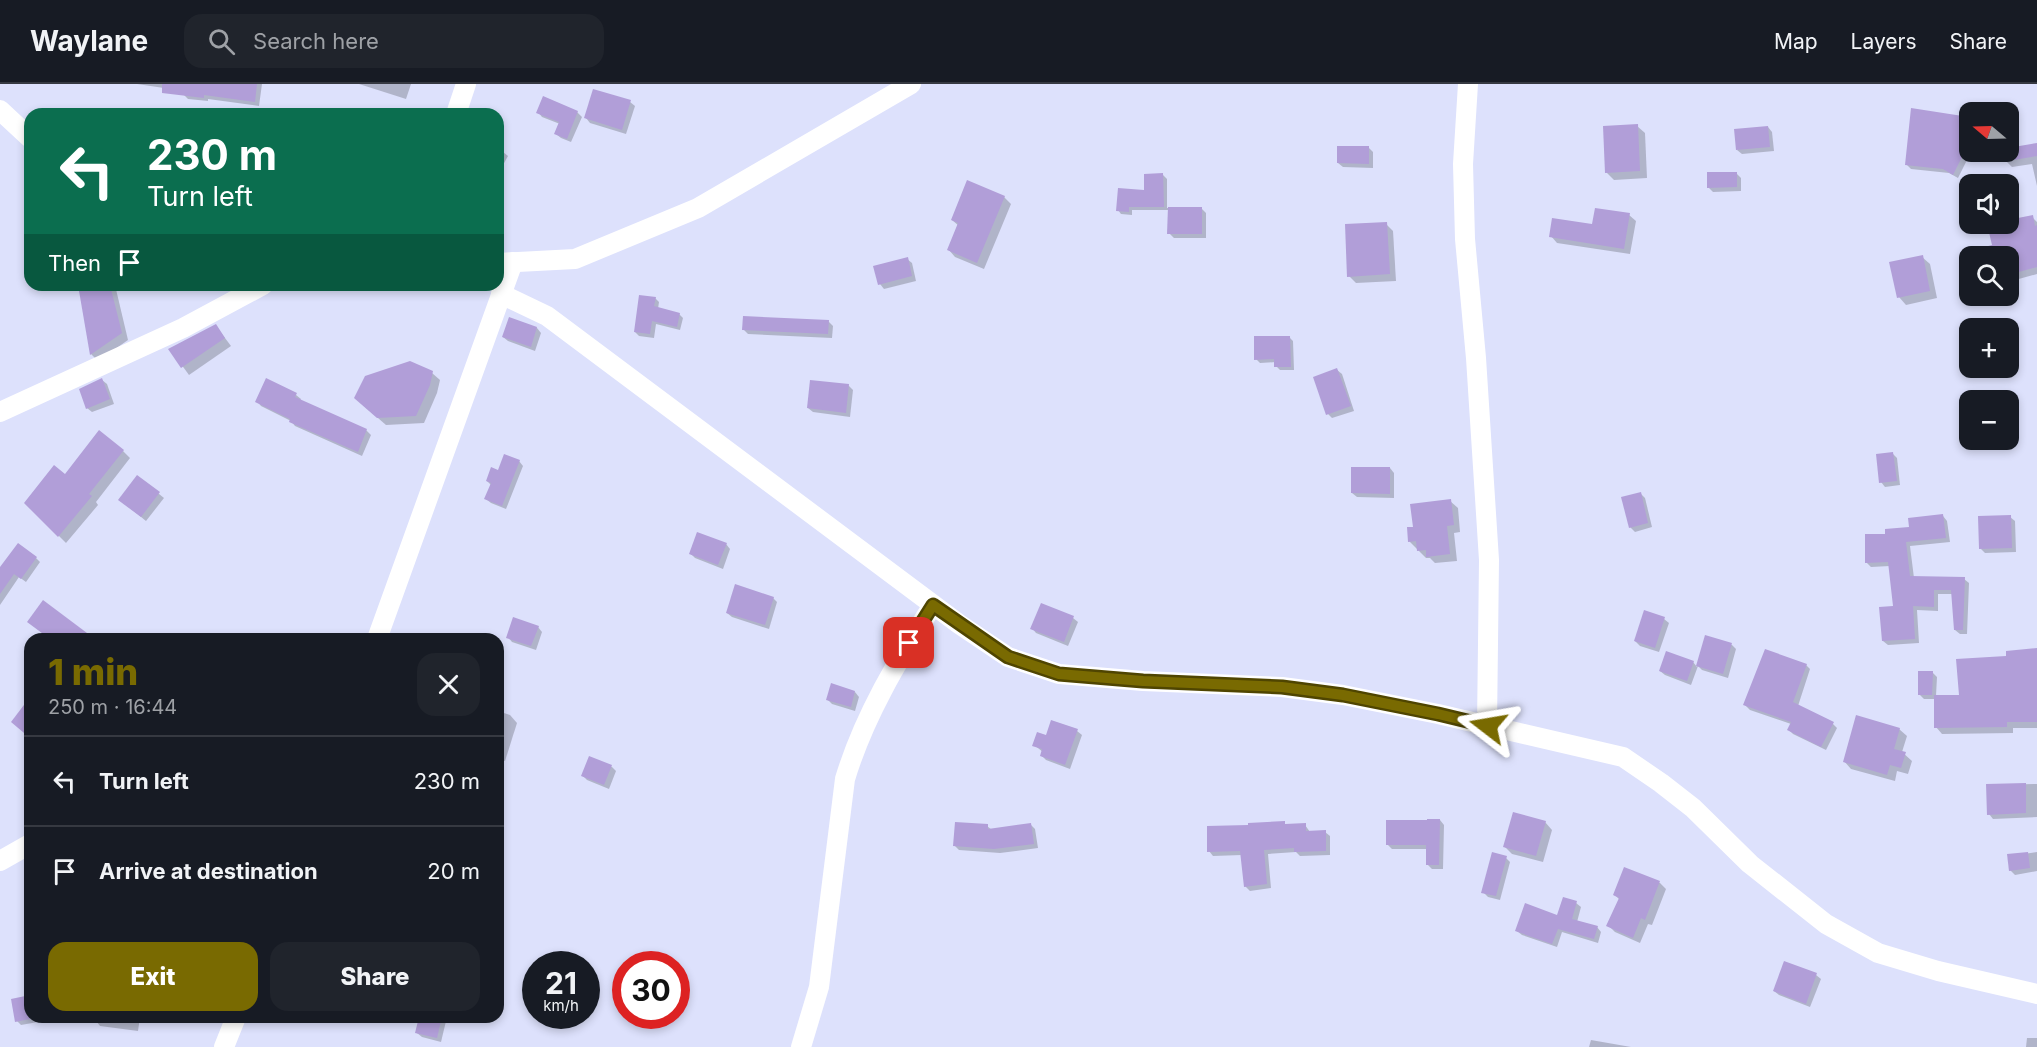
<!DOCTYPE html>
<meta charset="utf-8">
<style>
:root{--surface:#171b24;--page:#20242c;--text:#f1f3f6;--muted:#9ea1a6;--line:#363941;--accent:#796a01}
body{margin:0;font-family:Inter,sans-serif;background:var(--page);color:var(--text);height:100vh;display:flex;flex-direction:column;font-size:22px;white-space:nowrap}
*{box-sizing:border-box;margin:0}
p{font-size:20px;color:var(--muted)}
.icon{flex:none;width:33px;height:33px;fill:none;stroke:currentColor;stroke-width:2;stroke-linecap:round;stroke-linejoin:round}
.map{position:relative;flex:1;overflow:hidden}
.panel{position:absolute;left:24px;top:549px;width:480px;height:390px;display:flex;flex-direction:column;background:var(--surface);border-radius:18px;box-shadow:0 3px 9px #0003}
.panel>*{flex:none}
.guide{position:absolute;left:24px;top:24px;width:480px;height:183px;border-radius:18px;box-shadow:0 3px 9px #0003;background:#0b6e4f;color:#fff;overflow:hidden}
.needle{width:39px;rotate:289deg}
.controls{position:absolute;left:1959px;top:18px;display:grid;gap:12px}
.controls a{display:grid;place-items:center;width:60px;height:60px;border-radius:12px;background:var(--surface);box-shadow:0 3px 9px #0003;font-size:30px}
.speed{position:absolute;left:522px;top:867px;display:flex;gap:12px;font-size:30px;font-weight:700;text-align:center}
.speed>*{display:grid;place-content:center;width:78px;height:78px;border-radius:50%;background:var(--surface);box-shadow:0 3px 9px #0003;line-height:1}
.speed small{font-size:15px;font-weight:400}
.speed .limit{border:9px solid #d22;background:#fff;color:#111}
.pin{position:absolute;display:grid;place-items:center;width:51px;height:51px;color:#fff;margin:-26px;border-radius:12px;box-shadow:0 3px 9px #0006}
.me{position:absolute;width:66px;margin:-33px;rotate:284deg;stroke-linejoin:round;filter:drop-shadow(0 0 4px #0008)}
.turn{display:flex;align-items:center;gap:21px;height:126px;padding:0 24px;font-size:27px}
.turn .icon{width:78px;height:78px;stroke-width:2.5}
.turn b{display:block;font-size:42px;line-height:51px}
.then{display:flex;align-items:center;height:57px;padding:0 24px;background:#0003;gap:12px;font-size:22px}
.round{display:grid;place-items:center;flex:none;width:63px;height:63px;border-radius:18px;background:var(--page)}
.summary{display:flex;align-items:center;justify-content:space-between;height:102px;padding:0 24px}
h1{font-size:36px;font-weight:800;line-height:45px;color:var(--accent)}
.cta{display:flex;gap:12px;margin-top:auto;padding:12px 24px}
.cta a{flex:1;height:69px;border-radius:18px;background:var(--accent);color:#fff;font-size:24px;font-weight:800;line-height:69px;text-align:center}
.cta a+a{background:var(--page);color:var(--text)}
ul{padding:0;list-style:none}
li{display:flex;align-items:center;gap:18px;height:90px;padding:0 24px;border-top:2px solid var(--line)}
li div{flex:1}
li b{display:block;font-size:22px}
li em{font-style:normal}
header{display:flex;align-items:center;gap:36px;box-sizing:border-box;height:84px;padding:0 30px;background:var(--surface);border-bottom:2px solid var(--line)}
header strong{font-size:28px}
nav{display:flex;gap:33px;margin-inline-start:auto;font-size:21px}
.search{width:420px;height:54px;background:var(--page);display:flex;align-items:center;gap:15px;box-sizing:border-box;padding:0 21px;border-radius:18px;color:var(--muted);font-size:22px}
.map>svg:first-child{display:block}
.shadow{fill:#0003}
.building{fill:#b19ed8}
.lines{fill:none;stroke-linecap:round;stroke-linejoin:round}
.street{stroke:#fff;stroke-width:20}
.route-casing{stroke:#4f4501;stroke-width:15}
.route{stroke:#796a01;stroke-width:10}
</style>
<header>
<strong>Waylane</strong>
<div class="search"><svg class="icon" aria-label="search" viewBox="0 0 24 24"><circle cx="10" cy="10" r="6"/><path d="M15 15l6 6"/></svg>Search here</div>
<nav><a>Map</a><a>Layers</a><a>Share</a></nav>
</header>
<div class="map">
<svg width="2037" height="963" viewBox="0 0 2037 963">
<rect width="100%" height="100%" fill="#dde1fc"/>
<g class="shadow">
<path d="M137,0H262L259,22L208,15V17L188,15L184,11V7Z"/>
<path d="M359,0H411L406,15Z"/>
<path d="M630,18L635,22L626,50L590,39L586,34Z"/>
<path d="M538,28H577L582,33L571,58L561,54L556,50L560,40L542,33Z"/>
<path d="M1968,34L1970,59L1966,78L1958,94L1949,89L1911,85L1907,81Z"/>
<path d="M1637,42L1645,49L1647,94L1614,96L1606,88Z"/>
<path d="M1768,43L1772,48L1774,67L1742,70L1737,66Z"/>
<path d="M2037,61V102L2032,80L2012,83L2006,77L2004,68Z"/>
<path d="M498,64L508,72L498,90Z"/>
<path d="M1369,64L1373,68V84L1343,83L1338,79Z"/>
<path d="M1736,89L1741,94V107L1713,108L1708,103Z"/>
<path d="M1163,91L1167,95V124L1202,125L1206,129V154H1174L1169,149V126H1132V131L1121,130L1118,126L1145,108Z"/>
<path d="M1004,113L1011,120L984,185L955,173L949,166L959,142L952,136Z"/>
<path d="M1629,131L1636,137L1630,170L1557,159L1551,152L1593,142Z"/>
<path d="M2032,133L2037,138V190L2008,198V172H1990L1988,164L1993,162L1989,142L2008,140Z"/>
<path d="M1386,140L1393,147L1396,197L1356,199L1349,192Z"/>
<path d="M1922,173L1930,180L1937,214L1906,221L1899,213Z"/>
<path d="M907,175L912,179L916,197L884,205L880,200Z"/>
<path d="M80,201H115L128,256L98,277L91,270Z"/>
<path d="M655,214L659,218L658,225L679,230L683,234L680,246L656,240L654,254L639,252L635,248Z"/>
<path d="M510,235L537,244L541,249L535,267L508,257L503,253Z"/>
<path d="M828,237L833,242L832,254L748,250L744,246Z"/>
<path d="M216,242L231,262L189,291L170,265Z"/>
<path d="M1290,254L1293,257L1294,286H1280L1276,282V278L1260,279L1256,275Z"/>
<path d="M1337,286L1342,290L1354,327L1332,334L1328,330Z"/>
<path d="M432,289L440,296L437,309L424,339L386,341L363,321Z"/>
<path d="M102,296L107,300L114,320L92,328L87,324Z"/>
<path d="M848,301L853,306L850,333L813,328L808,324Z"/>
<path d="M296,311L301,315L300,317L366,346L371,351L362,372L295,342L291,337L261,322L257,317Z"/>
<path d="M123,367L130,374L96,418L98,421L66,459L26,419L65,392Z"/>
<path d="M1892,369L1897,374L1900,401L1885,403L1881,398Z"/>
<path d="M519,377L523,382L506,425L491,419L486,415L491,401L487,397Z"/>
<path d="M1390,384L1394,389V414L1357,413L1352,409Z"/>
<path d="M138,393L164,414L146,437L125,420Z"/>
<path d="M1640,409L1645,414L1652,443L1635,448L1630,443Z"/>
<path d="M1450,417L1458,424L1460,448L1454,449L1457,477L1435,479L1430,474H1426L1409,457L1414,444Z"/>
<path d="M1943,432L1947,437L1950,458L1910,462L1914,494L1964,495L1969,499L1967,550H1960L1955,546L1953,510H1938V527L1917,526L1919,559L1888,561L1883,557L1895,524L1890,482L1871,483L1866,478L1887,452Z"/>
<path d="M2010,433L2015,437L2016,468L1985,469L1981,465Z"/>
<path d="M726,460L730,465L723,485L695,474L691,470Z"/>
<path d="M36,474L40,478L26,498L19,493L0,521V485Z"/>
<path d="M773,514L777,518L769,545L732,533L727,529Z"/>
<path d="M1073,534L1078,538L1068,562L1036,549L1032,544Z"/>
<path d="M1664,535L1669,539L1659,568L1640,562L1635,557Z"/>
<path d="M538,543L542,548L536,566L512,558L508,553Z"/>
<path d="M1706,553L1732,561L1736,565L1728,594L1702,586L1698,582L1691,601L1665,591L1660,587L1693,578L1697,583Z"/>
<path d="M2037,565V644H2013V649L1942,650L1936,643V615H1924L1919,610L1932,588L1937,593L1936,612H1960L2008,573Z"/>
<path d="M1806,581L1810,585L1798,622L1833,640L1837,644L1826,666L1793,650L1789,646L1791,640L1750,626L1745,621Z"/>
<path d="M855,608L859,613L855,627L832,620L828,616Z"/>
<path d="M498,627L510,631L517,639L505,677L498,675Z"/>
<path d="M1899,645L1907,652L1902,668L1912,677L1908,690L1897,687L1895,697L1851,685L1844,677Z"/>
<path d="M1077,647L1082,651L1070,685L1046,676L1042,672L1043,668L1034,661L1047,653Z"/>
<path d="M590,674L612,683L616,687L609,705L587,696L583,692Z"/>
<path d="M2037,700V733L1993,735L1989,730L1988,701Z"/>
<path d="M1440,736L1444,741L1443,785H1432L1427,780L1428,765H1392L1387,760Z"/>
<path d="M1545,738L1552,746L1543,778L1512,770L1505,763Z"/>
<path d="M1284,739L1286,741H1305L1310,748H1325L1330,752V771L1300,772L1296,768L1268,770L1271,804L1250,807L1245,802L1242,771L1213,772L1209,767Z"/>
<path d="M1031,741L1035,745L1038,764L1000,769L959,766L954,761L987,742L992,746Z"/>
<path d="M2037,768V787L2015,791L2010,786L2009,772Z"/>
<path d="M1506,774L1510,778L1500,816L1488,813L1483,808Z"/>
<path d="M1625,785L1660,799L1666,805L1652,841L1648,840L1640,859L1615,848L1608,841L1620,816L1615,811Z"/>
<path d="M1576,819L1581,823L1577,838L1597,843L1601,848L1598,859L1562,848L1557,863L1522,851L1517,847L1558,833Z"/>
<path d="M1816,891L1821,895L1810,923L1779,911L1774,907Z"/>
<path d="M30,913V933H48L49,936L21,941L17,937Z"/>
<path d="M93,933H140L138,947L100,942Z"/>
<path d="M421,933H447L441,958L422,953L417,949Z"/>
<path d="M2027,954H2037V963H2026Z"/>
<path d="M1591,956L1631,963H1589Z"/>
</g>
<g class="building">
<path d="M162,0H257L255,18L204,11V14L162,9Z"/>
<path d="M593,5L631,16L622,46L584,34Z"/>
<path d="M543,12L578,27L567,55L554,50L559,38L536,29Z"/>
<path d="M1911,24L1969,33L1962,73L1953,91L1943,85L1905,81Z"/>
<path d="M1638,40L1640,87L1605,89L1603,42Z"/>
<path d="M1768,42L1770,63L1736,66L1734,45Z"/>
<path d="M2037,59V72L2008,77V64Z"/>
<path d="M1337,62H1369V80L1337,79Z"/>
<path d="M1707,88H1737V103L1707,104Z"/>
<path d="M1163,89L1164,123H1129V128L1116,127L1118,104L1144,106V90Z"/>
<path d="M967,96L1005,112L977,179L947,166L958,139L951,136Z"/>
<path d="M1168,123H1202V150H1167Z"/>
<path d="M1595,124L1630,129L1624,165L1549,153L1552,134L1592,140Z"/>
<path d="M2033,131L2035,142L2037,141V183L2008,191V172H1966L1965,168L1992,161L1987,140H2008V136Z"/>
<path d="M1387,138L1390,190L1347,193L1345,140Z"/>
<path d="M1923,171L1930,207L1897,214L1889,178Z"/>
<path d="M908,173L912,192L878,201L873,182Z"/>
<path d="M78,201H110L122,249L90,271Z"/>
<path d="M639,211L656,213L654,222L680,229L677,243L652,237L650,250L634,248Z"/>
<path d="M743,232L829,236L828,250L742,246Z"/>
<path d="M509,233L537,243L531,263L502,253Z"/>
<path d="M216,240L225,254L181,284L168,265Z"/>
<path d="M1254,252H1290L1291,283H1274V275L1254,276Z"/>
<path d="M410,277L433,287L430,301L416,332L377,334L354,314L365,292Z"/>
<path d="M1337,284L1351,322L1326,331L1313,293Z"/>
<path d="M102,294L110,315L86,325L79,305Z"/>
<path d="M266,294L297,309L295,313L367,345L358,368L289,338L290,335L255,318Z"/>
<path d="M810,296L849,300L846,329L807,324Z"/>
<path d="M99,346L124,366L89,410L92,412L58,453L24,419L54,381L65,390Z"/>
<path d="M1893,368L1897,397L1879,399L1876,370Z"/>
<path d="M504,370L520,376L502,422L484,415L491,399L486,397L491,383L498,386Z"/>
<path d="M1351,383H1390V410L1351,409Z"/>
<path d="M137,391L160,408L141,433L118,416Z"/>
<path d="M1641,408L1648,439L1629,444L1621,413Z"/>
<path d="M1451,415L1454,441L1447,442L1450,470L1426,473V466L1417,467L1416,457L1408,458L1407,443H1413L1410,420Z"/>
<path d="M1943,430L1946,454L1906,458L1910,492L1965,493L1963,546H1954L1951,506H1934V523L1913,522L1915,555L1882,557L1879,523L1893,522L1888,478L1865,479V450H1885V445L1909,443L1908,434Z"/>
<path d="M2011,431L2012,464L1979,465L1978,432Z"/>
<path d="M697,448L727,459L718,481L689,470Z"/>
<path d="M18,459L37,473L21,495L14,490L0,510V483Z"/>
<path d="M735,500L774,513L765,541L726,529Z"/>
<path d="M43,516L95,555H50L27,538Z"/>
<path d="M1041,519L1074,532L1064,558L1030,545Z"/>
<path d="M1644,526L1665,533L1655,564L1634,557Z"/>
<path d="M513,533L539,542L531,562L506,554Z"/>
<path d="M1705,551L1732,559L1723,590L1696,582Z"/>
<path d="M2037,564V638H2007V643L1934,644V611H1959L1956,575L2006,572V567Z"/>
<path d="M1765,565L1807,580L1793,618L1834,638L1821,663L1787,646L1791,638L1743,621Z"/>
<path d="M1666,567L1694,577L1687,597L1659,587Z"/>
<path d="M1918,587H1933L1932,611H1918Z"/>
<path d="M831,599L855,607L851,623L826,616Z"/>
<path d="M30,613V654L11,638Z"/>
<path d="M1856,631L1900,644L1894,665L1906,668L1901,684L1890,681L1887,691L1843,678Z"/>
<path d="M1051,636L1078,645L1065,681L1040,672L1042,665L1032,662L1037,648L1046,651Z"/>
<path d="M589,672L612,681L604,701L581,692Z"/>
<path d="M2026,699V729L1987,731L1986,700Z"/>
<path d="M1513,728L1546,737L1536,772L1503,763Z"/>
<path d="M1427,735H1440L1439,781H1426V761H1386V736H1427Z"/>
<path d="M1285,737V740L1306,739V747L1326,746V767L1294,768V764L1264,766L1267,800L1244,803L1240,767L1207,768V742L1248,741V739Z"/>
<path d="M955,738L988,740V745L1031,739L1034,760L994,765L953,762Z"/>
<path d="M1492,768L1507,772L1496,812L1481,809Z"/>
<path d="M2028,768L2030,784L2009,787L2007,770Z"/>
<path d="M1624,783L1660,797L1645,836L1641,834L1633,854L1606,842L1619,814L1613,811Z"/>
<path d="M1563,813L1577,817L1572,835L1598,842L1594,855L1558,845L1552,860L1515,847L1525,819L1557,831Z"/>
<path d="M1784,877L1817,889L1806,920L1773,907Z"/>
<path d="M30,911V935L15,938L11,915Z"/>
<path d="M419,933H442L437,954L415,949Z"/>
</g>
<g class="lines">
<g class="street">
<path d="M1468,0L1463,80L1465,155L1476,274L1489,476L1487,642"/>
<path d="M0,26L30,54"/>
<path d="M456,30L466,0"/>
<path d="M498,179L575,175L698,124L911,0"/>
<path d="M501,210L547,232L959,540L1008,573L1059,590L1143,597L1282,603L1343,611L1438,630L1623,673L1661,699L1693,724L1750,780L1826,840L1878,869L1938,887L2037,910"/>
<path d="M0,328L183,244L263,201"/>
<path d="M377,555L513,178"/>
<path d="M0,777L30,760"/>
<path d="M224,963L236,933"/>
<path d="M801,963L819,903L845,695C864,632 898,576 933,521"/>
</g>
</g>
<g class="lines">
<g class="route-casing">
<path id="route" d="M909,559L933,521L1008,573L1059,590L1143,597L1282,603L1343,611L1438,630L1488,642"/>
</g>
<use href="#route" class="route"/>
</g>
</svg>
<div class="controls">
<a><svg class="needle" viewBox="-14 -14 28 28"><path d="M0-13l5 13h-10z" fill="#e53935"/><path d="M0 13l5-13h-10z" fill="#9ea1a6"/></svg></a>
<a><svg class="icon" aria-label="sound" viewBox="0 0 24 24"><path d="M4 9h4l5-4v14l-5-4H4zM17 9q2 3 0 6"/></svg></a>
<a><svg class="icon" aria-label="search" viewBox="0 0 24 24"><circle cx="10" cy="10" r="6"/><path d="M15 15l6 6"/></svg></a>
<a>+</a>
<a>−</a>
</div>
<div class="speed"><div>21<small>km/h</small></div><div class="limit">30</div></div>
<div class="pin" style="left:909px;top:559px;background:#d93025"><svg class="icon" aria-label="arrive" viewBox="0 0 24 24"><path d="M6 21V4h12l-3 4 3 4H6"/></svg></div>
<svg class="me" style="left:1488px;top:642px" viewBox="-20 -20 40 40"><path d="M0-17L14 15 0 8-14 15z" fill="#796a01" stroke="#fff" stroke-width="4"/></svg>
<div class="guide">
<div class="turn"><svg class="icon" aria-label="left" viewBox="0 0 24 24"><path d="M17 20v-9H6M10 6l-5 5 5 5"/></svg><div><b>230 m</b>Turn left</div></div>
<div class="then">Then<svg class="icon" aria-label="arrive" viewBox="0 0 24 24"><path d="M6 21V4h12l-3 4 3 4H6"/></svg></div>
</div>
<section class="panel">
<div class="summary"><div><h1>1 min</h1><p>250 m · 16:44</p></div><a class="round"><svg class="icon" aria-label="close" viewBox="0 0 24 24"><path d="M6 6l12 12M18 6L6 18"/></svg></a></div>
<ul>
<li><svg class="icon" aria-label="left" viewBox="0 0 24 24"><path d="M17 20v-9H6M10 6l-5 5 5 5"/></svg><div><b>Turn left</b></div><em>230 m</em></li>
<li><svg class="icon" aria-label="arrive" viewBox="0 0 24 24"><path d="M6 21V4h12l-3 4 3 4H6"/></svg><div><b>Arrive at destination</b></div><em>20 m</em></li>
</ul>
<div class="cta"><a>Exit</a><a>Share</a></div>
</section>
</div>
